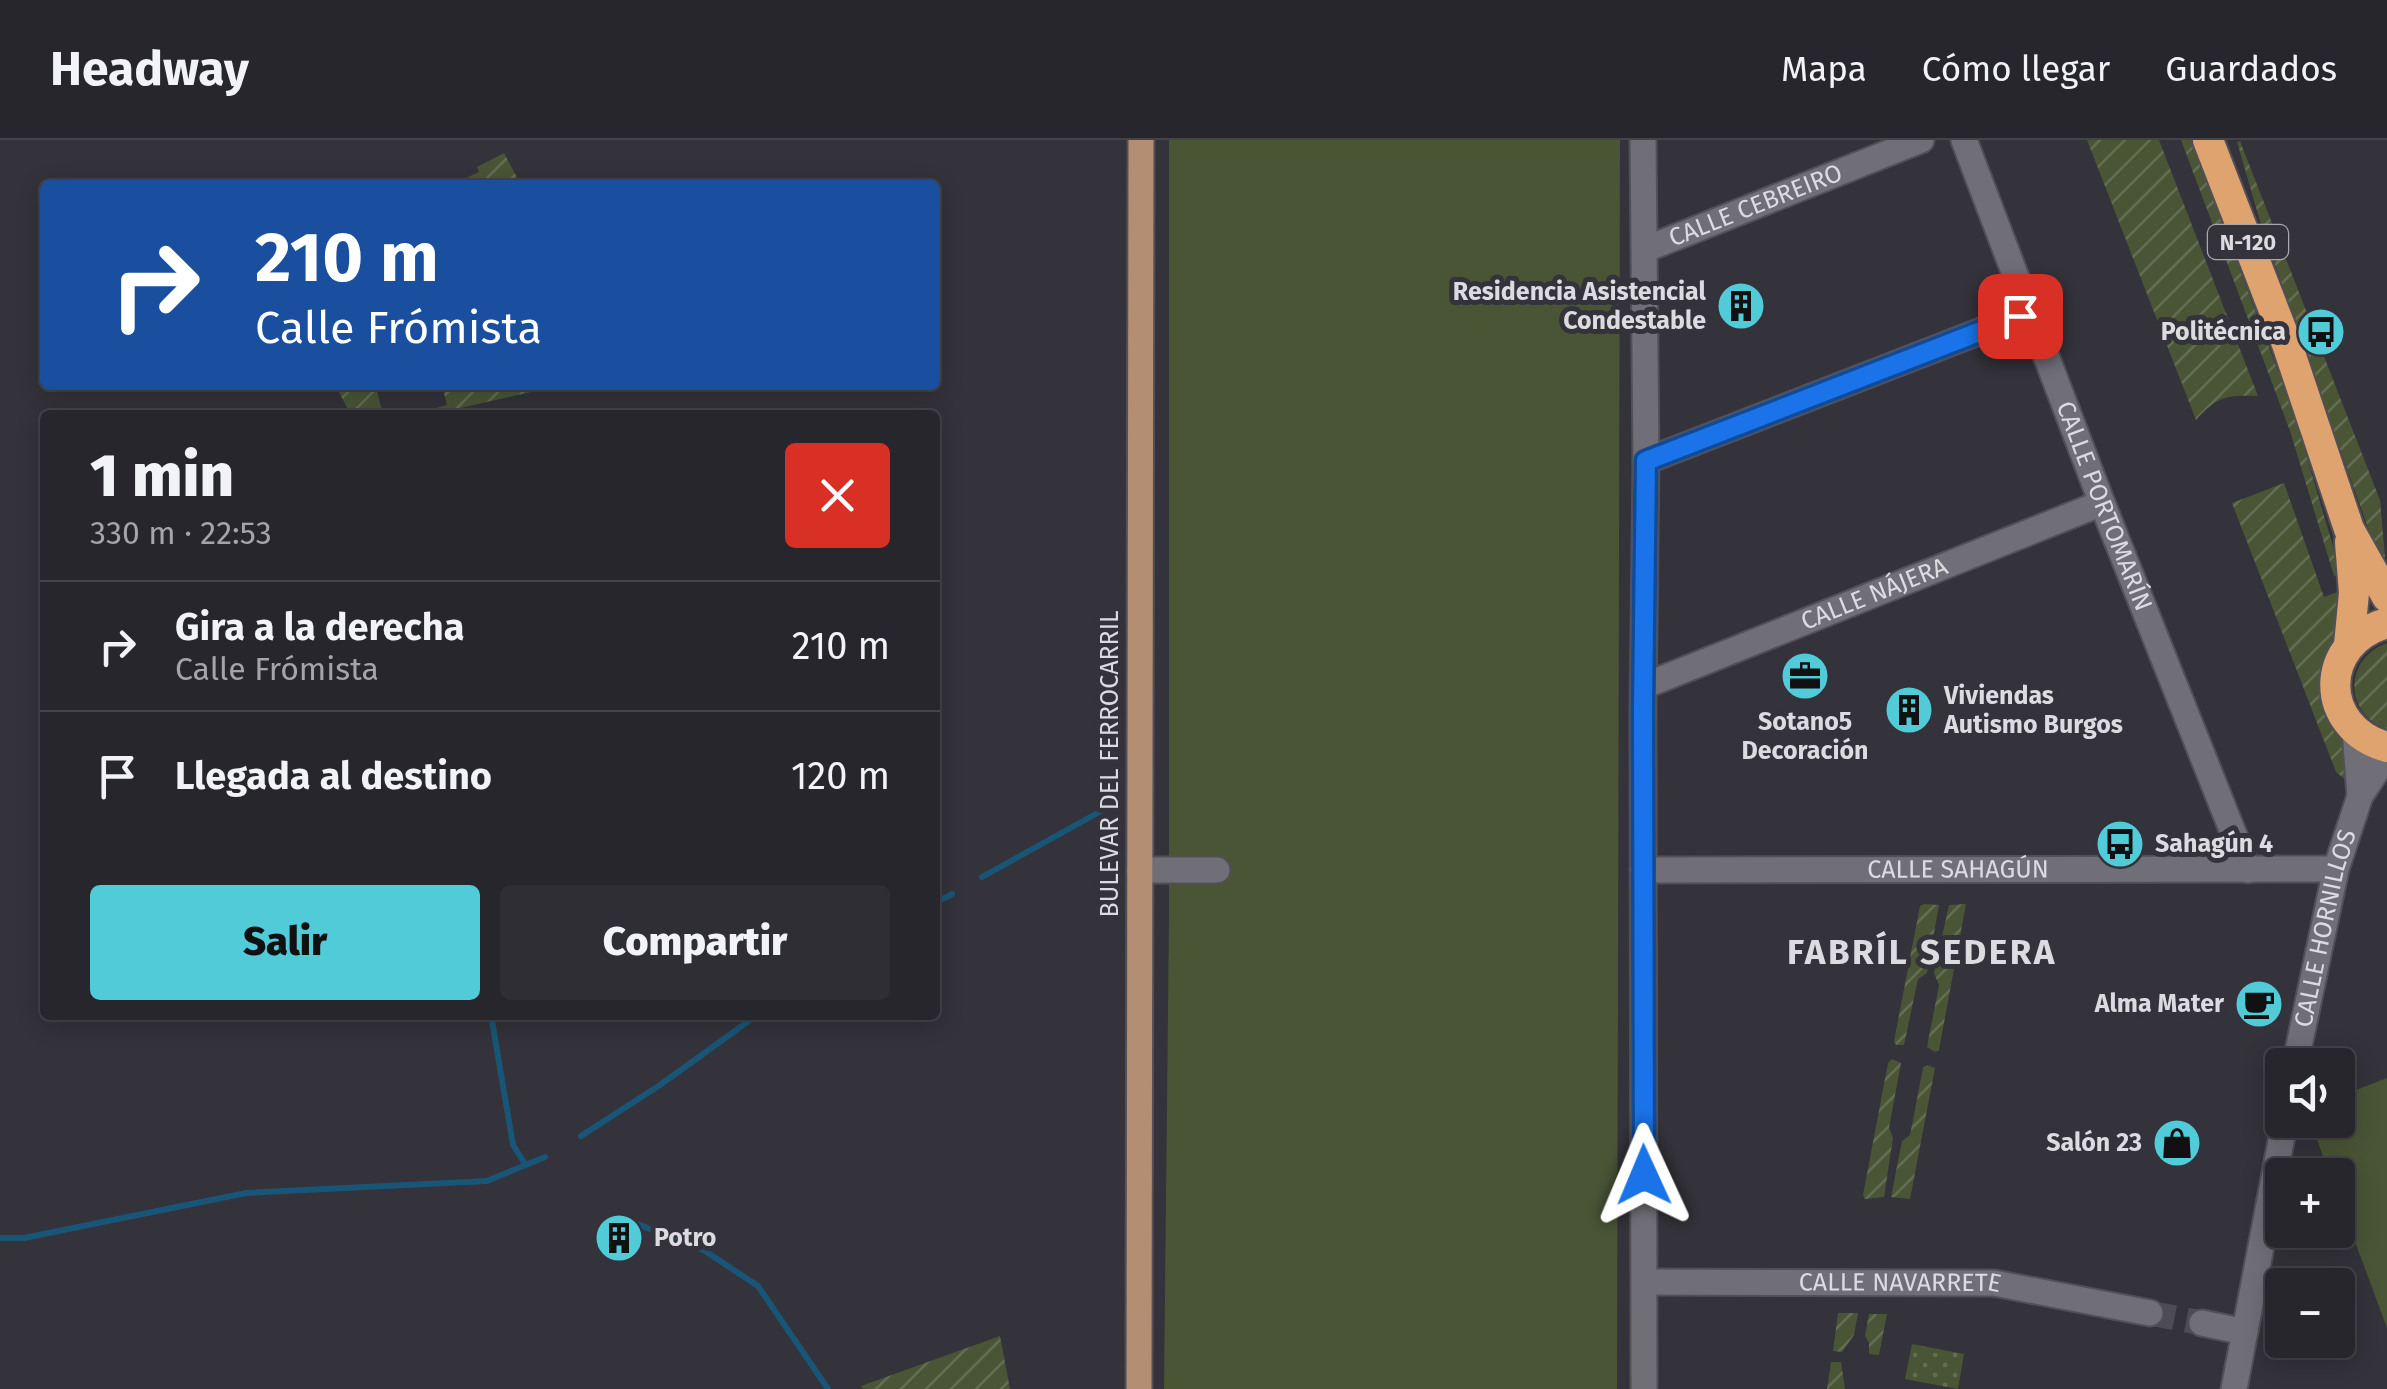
<!DOCTYPE html>
<html lang="es">
<meta charset="utf-8">
<style>
:root{--surface:#27262c;--page:#2f2e34;--text:#f1f3f6;--muted:#a4a5a9;--line:#434348;--accent:#52cbd8}
body{margin:0;font-family:"Fira Sans",sans-serif;background:var(--page);color:var(--text);height:100vh;display:flex;flex-direction:column;font-size:38px;white-space:nowrap}
*{box-sizing:border-box;margin:0}
p{font-size:32px;color:var(--muted)}
.icon{flex:none;width:55px;height:55px;fill:none;stroke:currentColor;stroke-width:2;stroke-linecap:round;stroke-linejoin:round}
.map{position:relative;flex:1;overflow:hidden}
.details{position:absolute;left:40px;top:270px;width:900px;height:610px;display:flex;flex-direction:column;background:var(--surface);border-radius:10px;box-shadow:0 5px 25px #0003,0 0 0 2px var(--line)}
.details>*{flex:none}
.top-card{position:absolute;left:40px;top:40px;width:900px;height:210px;border-radius:10px;box-shadow:0 5px 25px #0003,0 0 0 2px var(--line);background:#1a4fa0;color:#fff;overflow:hidden}
.fabs{position:absolute;left:2265px;top:908px;display:grid;gap:20px}
.fabs a{display:grid;place-items:center;width:90px;height:90px;border-radius:10px;background:var(--surface);box-shadow:0 5px 25px #0003,0 0 0 2px var(--line);font-size:50px}
.pin{position:absolute;display:grid;place-items:center;width:85px;height:85px;color:#fff;margin:-42px;border-radius:20px;box-shadow:0 5px 15px #0006}
.me{position:absolute;width:110px;margin:-55px;rotate:359deg;stroke-linejoin:round;filter:drop-shadow(0 0 8px #0008)}
.turn{display:flex;align-items:center;gap:35px;height:210px;padding:0 50px;font-size:45px}
.turn .icon{width:130px;height:130px;stroke-width:2.5}
.turn b{display:block;font-size:70px;line-height:85px}
.round{display:grid;place-items:center;flex:none;width:105px;height:105px;border-radius:10px;background:var(--page)}
.summary{display:flex;align-items:center;justify-content:space-between;height:170px;padding:0 50px}
h1{font-size:60px;font-weight:800;line-height:75px}
.cta{display:flex;gap:20px;margin-top:auto;padding:20px 50px}
.cta a{flex:1;height:115px;border-radius:10px;background:var(--accent);color:#111;font-size:40px;font-weight:800;line-height:115px;text-align:center}
.cta a+a{background:var(--page);color:var(--text)}
ul{padding:0;list-style:none}
li{display:flex;align-items:center;gap:30px;height:130px;padding:0 50px;border-top:2px solid var(--line)}
li div{flex:1}
li b{display:block;font-size:38px}
li em{font-style:normal}
header{display:flex;align-items:center;gap:60px;box-sizing:border-box;height:140px;padding:0 50px;background:var(--surface);border-bottom:2px solid var(--line)}
header strong{font-size:48px}
nav{display:flex;gap:55px;margin-inline-start:auto;font-size:35px}
.map>svg:first-child{display:block}
.grass{fill:#4a5536}
.park{fill:url(#park-dots)}
.garden{fill:url(#garden-furrows)}
.lines{fill:none;stroke-linecap:round;stroke-linejoin:round}
.stream{stroke:#195576;stroke-width:6}
.minor-tunnel{stroke:#4d4b53;stroke-width:25;stroke-dasharray:25 12;stroke-linecap:butt}
.minor-casing{stroke:#525056;stroke-width:29}
.major-casing{stroke:#525056;stroke-width:29}
.highway-casing{stroke:#525056;stroke-width:34}
.minor{stroke:#706e77;stroke-width:25}
.major{stroke:#b38e73;stroke-width:25}
.highway{stroke:#dfa370;stroke-width:30}
.route-casing{stroke:#114b97;stroke-width:25}
.route{stroke:#1a73e8;stroke-width:18}
.labels{text-anchor:middle;dominant-baseline:central;stroke-width:10;stroke-linejoin:round;paint-order:stroke}
.shield{fill:#34323a;stroke:#aaa8ae;stroke-width:2.5}
.shield-label{font-size:22px;font-weight:bold;fill:#dcdbe0}
.street-label{font-size:25px;fill:#dcdbe0;stroke:#34323a}
.poi-label{font-size:25px;font-weight:bold;fill:#dcdbe0;stroke:#34323a;text-anchor:end}
.district-label{font-size:35px;font-weight:bold;letter-spacing:2.5px;fill:#dcdbe0;stroke:#34323a}
</style>
<header>
<strong>Headway</strong>
<nav><a>Mapa</a><a>Cómo llegar</a><a>Guardados</a></nav>
</header>
<div class="map">
<svg width="2387" height="1249" viewBox="0 0 2387 1249">
<defs>
<pattern id="park-dots" width="8" height="8" patternUnits="userSpaceOnUse" patternTransform="scale(2.5)"><rect width="8" height="8" fill="#4a5536"/><path d="M2 2h.1M6 6h.1" fill="none" stroke="#646d53" stroke-width="1.8" stroke-linecap="round"/></pattern>
<pattern id="garden-furrows" width="10" height="10" patternUnits="userSpaceOnUse" patternTransform="scale(2.5)"><rect width="10" height="10" fill="#4a5536"/><path d="M-1 1l2-2M0 10L10 0M9 11l2-2" fill="none" stroke="#646d53"/></pattern>
</defs>
<rect width="100%" height="100%" fill="#34323a"/>
<g class="grass">
<path d="M1169,0H1620L1617,1249H1164L1169,774Z"/>
<path d="M2387,938V1188L2338,1056V1035H2330L2316,997L2320,980H2338V957Z"/>
</g>
<path class="park" d="M1912,1204L1964,1214L1958,1249L1905,1239Z"/>
<g class="garden">
<path d="M2087,0H2159L2258,256C2226,255 2218,256 2196,280Z"/>
<path d="M2181,0H2191L2295,276L2341,434L2334,436L2290,291Z"/>
<path d="M2240,1L2380,360L2385,417L2379,419L2262,88L2237,2Z"/>
<path d="M504,13L521,45H451L479,32L477,27Z"/>
<path d="M335,245H380L376,247L383,275H351Z"/>
<path d="M442,245H562L434,274L433,269L447,265Z"/>
<path d="M2284,343L2324,457L2340,451L2326,571L2345,605L2348,642L2336,632L2232,363Z"/>
<path d="M2387,503V589C2343,574 2344,518 2387,503Z"/>
<path d="M1924,764L1939,765L1927,833L1918,839L1904,905H1896L1894,901L1920,766Z"/>
<path d="M1966,764L1939,910L1935,912L1927,907L1939,845L1934,833L1949,765Z"/>
<path d="M1892,919L1901,923L1889,988L1893,998L1884,1057L1865,1059L1863,1055L1888,923Z"/>
<path d="M1927,925L1935,928L1910,1059L1891,1057L1902,1001L1910,995L1923,928Z"/>
<path d="M1838,1173H1858L1854,1195L1842,1212L1833,1211Z"/>
<path d="M1869,1174H1887L1879,1215L1869,1214V1203L1865,1196Z"/>
<path d="M1000,1196L1010,1249H863L861,1246Z"/>
<path d="M1831,1222H1841L1845,1249H1827Z"/>
</g>
<g class="lines">
<g class="stream">
<path d="M982,737L1103,670"/>
<path d="M935,763L952,754"/>
<path d="M491,875L513,1005L525,1024"/>
<path d="M581,996L660,945L757,875"/>
<path d="M620,1077L705,1111L758,1146L828,1249"/>
<path d="M0,1098H24L246,1053L487,1041L545,1017"/>
</g>
<path class="minor-tunnel" d="M2150,1173L2202,1183"/>
<g class="minor-casing">
<g id="minor">
<path d="M1643,0L1646,321L1643,568L1644,1249"/>
<path id="s1" d="M1964,0L2102,363L2248,730"/>
<path id="s2" d="M1646,109L1921,0"/>
<path d="M1646,321L2030,172"/>
<path id="s3" d="M1644,546L2102,363"/>
<path d="M2355,591L2360,656"/>
<path d="M1140,730H1217"/>
<path id="s4" d="M1643,730L2336,729"/>
<path id="s5" d="M2295,925L2336,729L2360,656L2387,615"/>
<path id="s6" d="M1645,1142L1994,1143L2150,1173"/>
<path d="M2202,1183L2245,1192"/>
<path d="M2234,1249L2285,980"/>
</g>
</g>
<g class="major-casing">
<path id="major" d="M1139,1249L1141,0"/>
</g>
<g class="highway-casing">
<g id="highway">
<path d="M2208,0L2287,204L2349,389L2387,457"/>
<path d="M2387,483C2318,502 2318,588 2387,607"/>
<path d="M2349,505L2354,453L2350,402"/>
</g>
</g>
<use href="#minor" class="minor"/>
<use href="#major" class="major"/>
<use href="#highway" class="highway"/>
</g>
<g class="lines">
<g class="route-casing">
<path id="route" d="M1644,1035L1643,568L1646,321L2020,176"/>
</g>
<use href="#route" class="route"/>
</g>
<defs>
<g id="building-disc" transform="scale(2.5)"><circle r="9.5" fill="#52cbd8" stroke="#34323a"/><path d="M-4-6H4V6H1V3H-1V6H-4ZM-2.5-4.3h1.7v1.8h-1.7ZM.8-4.3h1.7v1.8H.8ZM-2.5-1h1.7V.8h-1.7ZM.8-1h1.7V.8H.8Z" fill="#111"/></g>
<g id="bus-disc" transform="scale(2.5)"><circle r="9.5" fill="#52cbd8" stroke="#34323a"/><path d="M-5-6H5V4H4V6H2V4H-2V6H-4V4H-5ZM-3.5-4V0h7V-4ZM-3.5 1.2v1.5H-2V1.2ZM2 1.2v1.5H3.5V1.2Z" fill="#111"/></g>
<g id="office-disc" transform="scale(2.5)"><circle r="9.5" fill="#52cbd8" stroke="#34323a"/><path d="M-6-3h4V-5.5h4V-3h4V5H-6ZM-1-4.5V-3h2v-1.5ZM-6 0V1H6V0Z" fill="#111"/></g>
<g id="cafe-disc" transform="scale(2.5)"><circle r="9.5" fill="#52cbd8" stroke="#34323a"/><path d="M-5.5-4.5H6V0H3Q3 3.5 0 3.5H-2.5Q-5.5 3.5-5.5 0ZM3-3.2v2h1.7v-2ZM-6 4.5H4V6H-6Z" fill="#111"/></g>
<g id="shop-disc" transform="scale(2.5)"><circle r="9.5" fill="#52cbd8" stroke="#34323a"/><path d="M-5-2.5h2.3a2.7 3.5 0 0 1 5.4 0H5L5.5 6h-11ZM-1.5-2.5h3a1.5 2.3 0 0 0-3 0Z" fill="#111"/></g>
</defs>
<g fill-rule="evenodd">
<use href="#building-disc" x="1741" y="166"/>
<use href="#bus-disc" x="2321" y="192"/>
<use href="#office-disc" x="1805" y="536"/>
<use href="#building-disc" x="1909" y="570"/>
<use href="#bus-disc" x="2120" y="704"/>
<use href="#cafe-disc" x="2259" y="864"/>
<use href="#shop-disc" x="2177" y="1003"/>
<use href="#building-disc" x="619" y="1098"/>
</g>
<g class="labels">
<rect class="shield" x="2208" y="85" width="80" height="34" rx="8"/>
<g class="shield-label">
<text x="2248" y="102">N-120</text>
</g>
<g class="street-label">
<text stroke="none"><textPath href="#s2" startOffset="118">CALLE CEBREIRO</textPath></text>
<text stroke="none"><textPath href="#s1" startOffset="392">CALLE PORTOMARÍN</textPath></text>
<text stroke="none"><textPath href="#s3" startOffset="248">CALLE NÁJERA</textPath></text>
<text transform="translate(1110 624) rotate(-90)">BULEVAR DEL FERROCARRIL</text>
<text stroke="none"><textPath href="#s4" startOffset="315">CALLE SAHAGÚN</textPath></text>
<text stroke="none"><textPath href="#s5" startOffset="140">CALLE HORNILLOS</textPath></text>
<text stroke="none"><textPath href="#s6" startOffset="255">CALLE NAVARRETE</textPath></text>
</g>
<g class="poi-label">
<text x="1706" y="152">Residencia Asistencial<tspan x="1706" dy="29">Condestable</tspan></text>
<text x="2286" y="192">Politécnica</text>
<text x="1944" y="556" text-anchor="start">Viviendas<tspan x="1944" dy="29">Autismo Burgos</tspan></text>
<text x="1805" y="582" text-anchor="middle">Sotano5<tspan x="1805" dy="29">Decoración</tspan></text>
<text x="2155" y="704" text-anchor="start">Sahagún 4</text>
<text x="2224" y="864">Alma Mater</text>
<text x="2142" y="1003">Salón 23</text>
<text x="654" y="1098" text-anchor="start">Potro</text>
</g>
<g class="district-label">
<text x="1922" y="812">FABRÍL SEDERA</text>
</g>
</g>
</svg>
<div class="fabs">
<a><svg class="icon" aria-label="sound" viewBox="0 0 24 24"><path d="M4 9h4l5-4v14l-5-4H4zM17 9q2 3 0 6"/></svg></a>
<a>+</a>
<a>−</a>
</div>
<div class="pin" style="left:2020px;top:176px;background:#d93025"><svg class="icon" aria-label="arrive" viewBox="0 0 24 24"><path d="M6 21V4h12l-3 4 3 4H6"/></svg></div>
<svg class="me" style="left:1644px;top:1035px" viewBox="-20 -20 40 40"><path d="M0-17L14 15 0 8-14 15z" fill="#1a73e8" stroke="#fff" stroke-width="4"/></svg>
<div class="top-card">
<div class="turn"><svg class="icon" aria-label="right" viewBox="0 0 24 24"><path d="M7 20v-9h11M14 6l5 5-5 5"/></svg><div><b>210 m</b>Calle Frómista</div></div>
</div>
<section class="details">
<div class="summary"><div><h1>1 min</h1><p>330 m · 22:53</p></div><a class="round" style="background:#d93025;color:#fff"><svg class="icon" aria-label="close" viewBox="0 0 24 24"><path d="M6 6l12 12M18 6L6 18"/></svg></a></div>
<ul>
<li><svg class="icon" aria-label="right" viewBox="0 0 24 24"><path d="M7 20v-9h11M14 6l5 5-5 5"/></svg><div><b>Gira a la derecha</b><p>Calle Frómista</p></div><em>210 m</em></li>
<li><svg class="icon" aria-label="arrive" viewBox="0 0 24 24"><path d="M6 21V4h12l-3 4 3 4H6"/></svg><div><b>Llegada al destino</b></div><em>120 m</em></li>
</ul>
<div class="cta"><a>Salir</a><a>Compartir</a></div>
</section>
</div>
